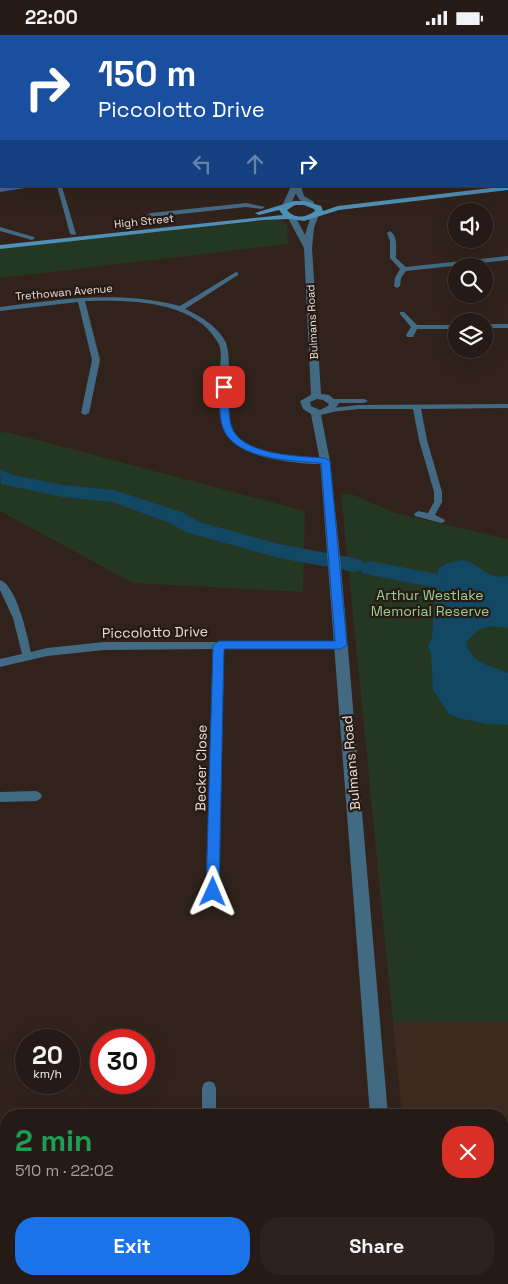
<!DOCTYPE html>
<meta charset="utf-8">
<style>
:root{--surface:#251a15;--page:#2d231e;--text:#f1f3f6;--muted:#a3a1a0;--line:#423834;--accent:#1a73e8}
body{margin:0;font-family:"Space Grotesk",sans-serif;background:var(--page);color:var(--text);height:100vh;display:flex;flex-direction:column;font-size:19px;white-space:nowrap}
*{box-sizing:border-box;margin:0}
p{font-size:16px;color:var(--muted)}
.icon{flex:none;width:28px;height:28px;fill:none;stroke:currentColor;stroke-width:2;stroke-linecap:round;stroke-linejoin:round}
.map{position:relative;flex:1;overflow:hidden}
.drawer{position:absolute;left:0px;top:1074px;width:509px;height:176px;display:flex;flex-direction:column;background:var(--surface);border-radius:20px 20px 0 0;box-shadow:0 5px 20px #0002,0 0 0 1px var(--line)}
.drawer>*{flex:none}
.guide{position:absolute;left:0px;top:0px;width:509px;height:152px;box-shadow:0 5px 20px #0002,0 0 0 1px var(--line);background:#1a4fa0;color:#fff;overflow:hidden}
.tools{position:absolute;left:448px;top:168px;display:grid;gap:10px}
.tools a{display:grid;place-items:center;width:45px;height:45px;border-radius:50%;background:var(--surface);box-shadow:0 5px 20px #0002,0 0 0 1px var(--line);font-size:25px}
.speed{position:absolute;left:15px;top:994px;display:flex;gap:10px;font-size:25px;font-weight:700;text-align:center}
.speed>*{display:grid;place-content:center;width:65px;height:65px;border-radius:50%;background:var(--surface);box-shadow:0 5px 20px #0002,0 0 0 1px var(--line);line-height:1}
.speed small{font-size:12px;font-weight:400}
.speed .limit{border:8px solid #d22;background:#fff;color:#111}
.pin{position:absolute;display:grid;place-items:center;width:42px;height:42px;color:#fff;margin:-21px;border-radius:10px;box-shadow:0 2px 8px #0006}
.me{position:absolute;width:55px;margin:-28px;rotate:1deg;stroke-linejoin:round;filter:drop-shadow(0 0 4px #0008)}
.turn{display:flex;align-items:center;gap:18px;height:105px;padding:0 15px;font-size:22px}
.turn .icon{width:65px;height:65px;stroke-width:2.5}
.turn b{display:block;font-size:35px;line-height:42px}
.lanes{display:flex;align-items:center;height:48px;padding:0 15px;background:#0003;justify-content:center;gap:25px;direction:ltr}
.lanes .off{opacity:.35}
.round{display:grid;place-items:center;flex:none;width:52px;height:52px;border-radius:20px;background:var(--page)}
.headline{display:flex;align-items:center;justify-content:space-between;height:85px;padding:0 15px}
h1{font-size:30px;font-weight:700;line-height:38px;color:#1e9e55}
.cta{display:flex;gap:10px;margin-top:auto;padding:10px 15px}
.cta a{flex:1;height:58px;border-radius:20px;background:var(--accent);color:#fff;font-size:20px;font-weight:700;line-height:58px;text-align:center}
.cta a+a{background:var(--page);color:var(--text)}
.status{display:flex;justify-content:space-between;align-items:center;height:35px;padding:0 25px;background:var(--surface);direction:ltr}
.status svg{height:14px;fill:currentColor}
.map>svg:first-child{display:block}
.built{fill:#3e2a20}
.green{fill:#243723}
.water{fill:#124863}
.lines{fill:none;stroke-linecap:round;stroke-linejoin:round}
.river{fill:#124863;fill-rule:evenodd}
.minor{fill:#436a83;fill-rule:evenodd}
.tertiary{fill:#436a83;fill-rule:evenodd}
.secondary{fill:#4f90b7;fill-rule:evenodd}
.motorway{fill:#76c6f7;fill-rule:evenodd}
.wall{fill:#4d4c5a}
.building{fill:#5e5c67;stroke:#737079}
.route{fill:#1a73e8;stroke:#114b97}
.labels{text-anchor:middle;dominant-baseline:central;stroke-width:4.5;stroke-linejoin:round;paint-order:stroke}
.far-street-label{font-size:11px;fill:#e9dfda;stroke:#271913}
.park-label{font-size:14px;fill:#98d095;stroke:#271913}
.street-label{font-size:14px;fill:#e9dfda;stroke:#271913}
</style>
<div class="status"><b>22:00</b><svg viewBox="0 0 49 12"><path d="M0 12V9h3v3zM5 12V6h3v6zM10 12V3h3v9zM15 12V0h3v12zM26 1h20v11H26zM47 4h2v5h-2z"/></svg></div>
<div class="map">
<svg width="508" height="1249" viewBox="0 0 508 1249">
<rect width="100%" height="100%" fill="#31231c"/>
<path class="built" d="M508,986V1249H419V1244H502V1080H402L393,987Z"/>
<g class="green">
<path d="M270,185L281,186L287,189L288,209L0,243V213Z"/>
<path d="M0,397L11,398L305,476L303,557L133,548L0,476Z"/>
<path d="M341,458L354,460L395,478L508,504V986L393,987Z"/>
</g>
<path class="water" d="M462,525C481,528 484,545 508,541V593C486,590 482,590 466,607C471,629 490,630 508,638V690L488,689L458,683L449,679L433,655L431,618L428,612L432,602L438,534L448,528Z"/>
<g class="lines">
<path class="river" d="M0,435L13,440L63,450L114,455L184,478L199,487L279,509L354,523L361,525L363,528L370,526L437,539L444,541L447,546L444,551L437,553L370,540L363,538L361,535L354,537L279,523L185,497L170,488L112,467L63,462L1,449Z"/>
<g class="minor">
<rect x="0" y="7" width="1" height="2"/>
<path d="M0,83L1,84V88L0,87Z"/>
<path d="M17,151H37L0,157V153Z"/>
<path d="M57,151L62,152L76,199L75,200L70,199Z"/>
<path d="M246,168L265,172L262,174L246,172L152,182L125,195L120,194L151,178Z"/>
<path d="M0,192L34,202L35,203L32,205L0,196Z"/>
<path d="M390,196C398,201 396,213 396,223L406,232L508,221V225L406,236L401,243L400,251L397,253L394,251L395,243L400,234L390,223V206L387,198Z"/>
<path d="M236,237L238,238V240L185,274C200,281 219,292 226,308C231,323 228,343 227,358C227,369 226,382 231,392C246,424 295,422 325,423L329,426L328,428C311,431 281,426 264,422C211,407 219,377 220,332C221,324 222,313 217,306C192,264 127,265 85,266L100,325L89,378L85,380L81,378L92,325L78,267L0,276V272C61,264 120,255 180,271Z"/>
<path d="M400,277H404L417,290H456V294H417L413,302H407L406,300L411,292L400,279Z"/>
<rect x="484" y="289" width="24" height="4"/>
<path d="M329,364H364L368,366L364,368H332L328,366Z"/>
<path d="M508,369V373L421,374L427,405L442,457V467L435,480L445,485L444,487L441,488L415,481L414,479L418,476L428,478L434,467V457L419,405L413,374H359L331,377L327,375L331,373L359,370Z"/>
<path d="M0,545C17,551 27,600 31,617L47,613L104,607H344L346,610L344,613L341,614H224L219,857L217,861L213,862L209,861L207,857L214,614L104,615L47,621L0,632V624L22,619L13,583L0,555Z"/>
<path d="M36,756L40,758L42,761L40,764L36,766L0,767V757Z"/>
<path d="M209,1046L214,1048L216,1053V1080H202V1053L204,1048Z"/>
<rect x="197" y="1244" width="16" height="5"/>
</g>
<g class="tertiary">
<rect x="280" y="0" width="6" height="1"/>
<path d="M291,151H301L304,161L314,167V171C306,172 298,165 296,158L289,173H283L282,171Z"/>
<path d="M311,180L318,182L314,193L312,213L321,359L329,360L339,368L333,377L321,380L330,426L340,521L388,1080H370L320,426L311,379L303,374L300,366L311,360L304,213L288,183L295,181L305,200ZM317,364L323,365L329,369L328,371L320,375L311,371L310,367Z"/>
<path d="M378,1244H396L397,1249H377Z"/>
</g>
<path class="secondary" d="M508,151V155L339,175L304,186L290,184L264,185L0,214V210L283,180L279,175L259,180L255,178L294,166H305L321,171L323,176L338,171ZM295,170H304L314,174L315,176C306,183 294,184 287,175Z"/>
<g class="motorway">
<rect x="0" y="39" width="1" height="4"/>
<rect x="0" y="51" width="1" height="4"/>
</g>
</g>
<path class="wall" d="M502,1174H508V1249H504L502,1241Z"/>
<path class="building" d="M502,1174H508V1224L502,1189Z"/>
<path class="route" d="M224,349L228,352C229,364 228,378 231,390C239,421 301,421 325,423L330,426L347,610L341,614H224L219,857L217,861L213,863L208,861L206,857L213,610L219,606H335L321,428C293,426 231,425 222,390C219,378 220,364 220,352Z"/>
<g class="labels">
<g class="far-street-label">
<text transform="translate(144 186) rotate(-6)">High Street</text>
<text transform="translate(64 257) rotate(-5)">Trethowan Avenue</text>
<text transform="translate(312 287) rotate(-93)">Bulmans Road</text>
</g>
<g class="park-label">
<text x="430" y="560">Arthur Westlake<tspan x="430" dy="16">Memorial Reserve</tspan></text>
</g>
<g class="street-label">
<text transform="translate(155 597) rotate(-1)">Piccolotto Drive</text>
<text transform="translate(351 728) rotate(-95)">Bulmans Road</text>
<text transform="translate(201 733) rotate(-89)">Becker Close</text>
</g>
</g>
</svg>
<div class="tools">
<a><svg class="icon" aria-label="sound" viewBox="0 0 24 24"><path d="M4 9h4l5-4v14l-5-4H4zM17 9q2 3 0 6"/></svg></a>
<a><svg class="icon" aria-label="search" viewBox="0 0 24 24"><circle cx="10" cy="10" r="6"/><path d="M15 15l6 6"/></svg></a>
<a><svg class="icon" aria-label="layers" viewBox="0 0 24 24"><path d="M12 4l9 5-9 5-9-5zM3 14l9 5 9-5"/></svg></a>
</div>
<div class="speed"><div>20<small>km/h</small></div><div class="limit">30</div></div>
<div class="pin" style="left:224px;top:352px;background:#d93025"><svg class="icon" aria-label="arrive" viewBox="0 0 24 24"><path d="M6 21V4h12l-3 4 3 4H6"/></svg></div>
<svg class="me" style="left:213px;top:857px" viewBox="-20 -20 40 40"><path d="M0-17L14 15 0 8-14 15z" fill="#1a73e8" stroke="#fff" stroke-width="4"/></svg>
<div class="guide">
<div class="turn"><svg class="icon" aria-label="right" viewBox="0 0 24 24"><path d="M7 20v-9h11M14 6l5 5-5 5"/></svg><div><b>150 m</b>Piccolotto Drive</div></div>
<div class="lanes"><svg class="icon off" aria-label="left" viewBox="0 0 24 24"><path d="M17 20v-9H6M10 6l-5 5 5 5"/></svg><svg class="icon off" aria-label="ahead" viewBox="0 0 24 24"><path d="M12 20V5M6 11l6-6 6 6"/></svg><svg class="icon" aria-label="right" viewBox="0 0 24 24"><path d="M7 20v-9h11M14 6l5 5-5 5"/></svg></div>
</div>
<section class="drawer">
<div class="headline"><div><h1>2 min</h1><p>510 m · 22:02</p></div><a class="round" style="background:#d93025;color:#fff"><svg class="icon" aria-label="close" viewBox="0 0 24 24"><path d="M6 6l12 12M18 6L6 18"/></svg></a></div>
<div class="cta"><a>Exit</a><a>Share</a></div>
</section>
</div>
